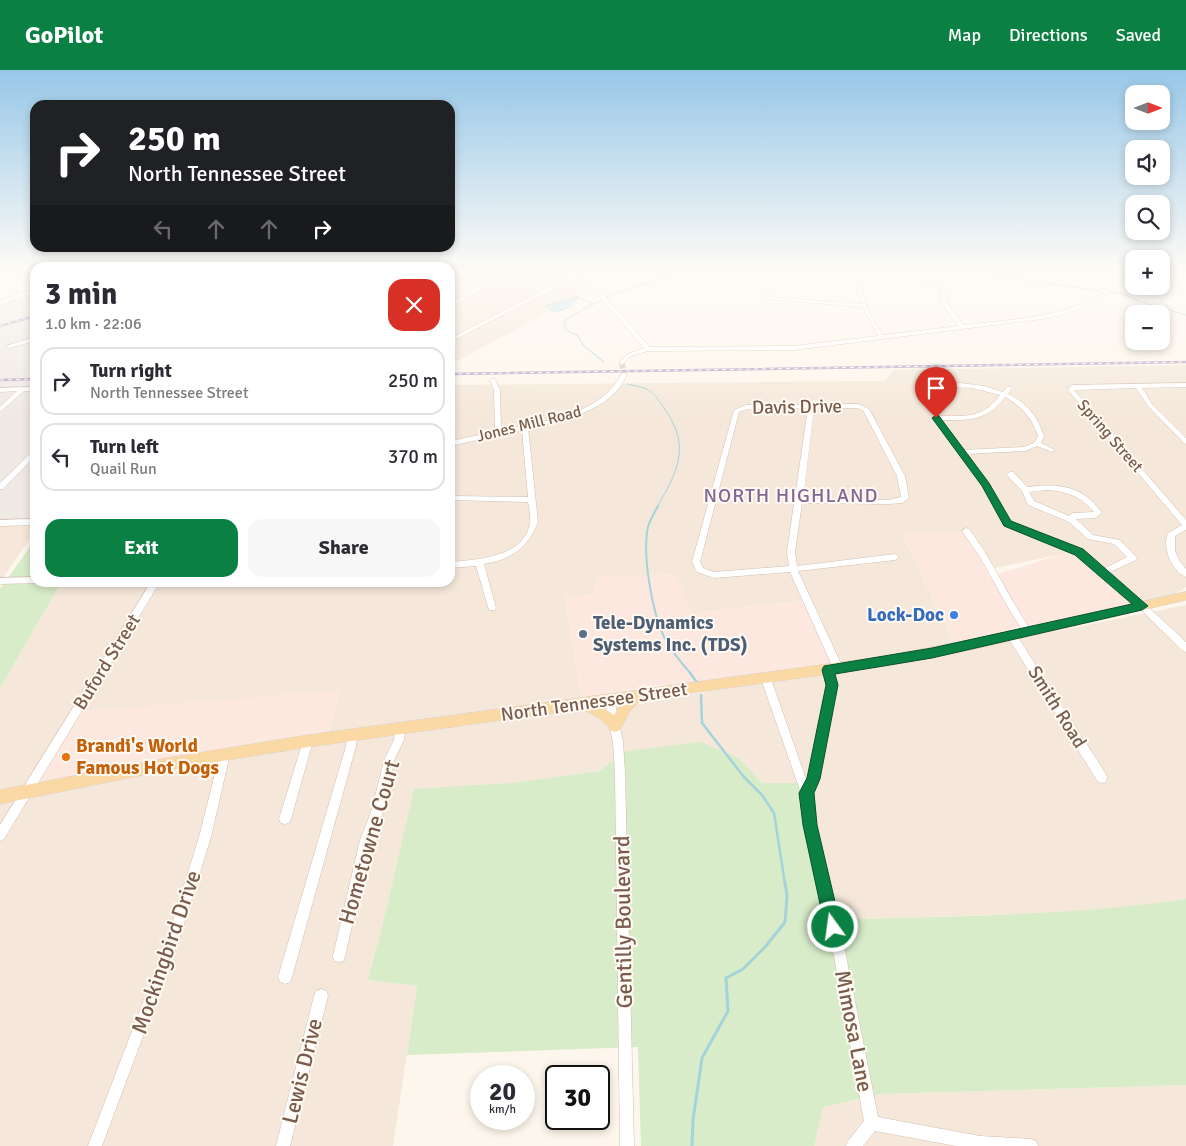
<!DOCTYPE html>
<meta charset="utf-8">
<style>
:root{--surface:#fff;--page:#f7f7f7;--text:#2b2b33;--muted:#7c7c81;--line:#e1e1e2;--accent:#0b8043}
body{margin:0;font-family:Signika,sans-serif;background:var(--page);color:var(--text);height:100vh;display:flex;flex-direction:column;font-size:19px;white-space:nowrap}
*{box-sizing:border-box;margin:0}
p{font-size:16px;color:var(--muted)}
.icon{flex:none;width:28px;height:28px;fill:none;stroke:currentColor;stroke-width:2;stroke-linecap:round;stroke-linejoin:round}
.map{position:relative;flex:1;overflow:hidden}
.side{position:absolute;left:30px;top:192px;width:425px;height:325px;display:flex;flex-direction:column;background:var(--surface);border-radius:15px;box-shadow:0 2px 8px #0003}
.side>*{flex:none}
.top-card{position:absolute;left:30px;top:30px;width:425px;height:152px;border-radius:15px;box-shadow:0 2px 8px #0003;background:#202124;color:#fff;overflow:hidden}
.needle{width:32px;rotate:90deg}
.buttons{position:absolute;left:1125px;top:15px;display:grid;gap:10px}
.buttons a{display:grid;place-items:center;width:45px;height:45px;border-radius:10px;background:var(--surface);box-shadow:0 2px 8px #0003;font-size:25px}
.speed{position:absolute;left:470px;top:995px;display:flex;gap:10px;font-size:25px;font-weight:700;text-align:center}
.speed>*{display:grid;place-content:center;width:65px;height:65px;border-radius:50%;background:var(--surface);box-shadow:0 2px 8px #0003;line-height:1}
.speed small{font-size:12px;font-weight:400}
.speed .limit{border:2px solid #111;border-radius:8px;background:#fff;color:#111}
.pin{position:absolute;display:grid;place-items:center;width:42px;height:42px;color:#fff;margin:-51px -21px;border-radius:50% 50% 50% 0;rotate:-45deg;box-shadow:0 0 5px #0007}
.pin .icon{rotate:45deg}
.me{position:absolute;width:55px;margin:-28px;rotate:346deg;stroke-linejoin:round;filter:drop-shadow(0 0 4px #0008)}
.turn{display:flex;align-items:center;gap:18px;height:105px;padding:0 15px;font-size:22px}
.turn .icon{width:65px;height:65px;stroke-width:2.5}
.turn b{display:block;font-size:35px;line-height:42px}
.lanes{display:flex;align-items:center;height:48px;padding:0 15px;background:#0003;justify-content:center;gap:25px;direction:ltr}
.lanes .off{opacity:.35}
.round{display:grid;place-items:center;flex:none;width:52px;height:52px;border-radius:15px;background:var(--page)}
.summary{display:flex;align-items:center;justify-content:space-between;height:85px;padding:0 15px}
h1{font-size:30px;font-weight:700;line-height:38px}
.primary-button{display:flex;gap:10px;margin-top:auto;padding:10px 15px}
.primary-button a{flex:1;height:58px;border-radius:15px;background:var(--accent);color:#fff;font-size:20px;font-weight:700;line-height:58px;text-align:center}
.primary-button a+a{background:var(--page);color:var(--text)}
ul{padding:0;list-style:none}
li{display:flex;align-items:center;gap:15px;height:68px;margin:0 10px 8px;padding:0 5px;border:2px solid var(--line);border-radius:15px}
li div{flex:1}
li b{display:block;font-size:19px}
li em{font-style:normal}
header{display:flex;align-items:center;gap:30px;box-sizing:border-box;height:70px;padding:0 25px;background:var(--accent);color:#fff}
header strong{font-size:24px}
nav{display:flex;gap:28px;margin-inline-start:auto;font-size:18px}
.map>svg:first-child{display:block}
.residential{fill:#f5e8da;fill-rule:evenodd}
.commercial{fill:#fde8e0}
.industrial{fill:#efe9e4}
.green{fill:#d8ecc9}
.water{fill:#bfe3e8;stroke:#a5d3da}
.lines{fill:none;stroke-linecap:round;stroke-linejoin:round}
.stream-far3{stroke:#a5d3da;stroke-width:1}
.stream-far2{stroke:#a5d3da;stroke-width:2}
.stream-far1{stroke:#a5d3da;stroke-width:2.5}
.stream{stroke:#a5d3da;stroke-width:3}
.minor-tunnel{stroke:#dcd0c4;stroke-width:5.5;stroke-dasharray:5.5 2.5;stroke-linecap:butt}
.minor-casing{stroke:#d1beb0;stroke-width:1}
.major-casing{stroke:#dad1cd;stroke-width:1}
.minor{fill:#fff;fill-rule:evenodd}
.major{fill:#fbd9a5;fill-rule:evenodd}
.rail-casing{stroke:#b9a8c9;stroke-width:2.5}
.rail{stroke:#fffaf3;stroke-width:1;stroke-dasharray:4;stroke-linecap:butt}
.route{fill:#0b8043;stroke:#07532c}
.shop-dot{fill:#3f7fe0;stroke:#fffaf3;stroke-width:2}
.service-dot{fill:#5c6f8a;stroke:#fffaf3;stroke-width:2}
.food-dot{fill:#e8710a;stroke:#fffaf3;stroke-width:2}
.labels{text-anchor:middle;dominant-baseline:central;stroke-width:4;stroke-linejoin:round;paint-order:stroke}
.far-street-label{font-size:16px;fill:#7a5c4d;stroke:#fffaf3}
.street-label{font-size:19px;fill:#7a5c4d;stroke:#fffaf3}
.shop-label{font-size:19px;font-weight:bold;fill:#366cbe;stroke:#fffaf3;text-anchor:end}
.service-label{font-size:19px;font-weight:bold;fill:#4e5e75;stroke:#fffaf3;text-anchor:start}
.food-label{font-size:19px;font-weight:bold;fill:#c56008;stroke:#fffaf3;text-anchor:start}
.neighbourhood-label{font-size:20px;letter-spacing:1px;fill:#846695;stroke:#fffaf3}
.near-street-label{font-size:22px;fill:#7a5c4d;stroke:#fffaf3}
</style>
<header>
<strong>GoPilot</strong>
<nav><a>Map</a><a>Directions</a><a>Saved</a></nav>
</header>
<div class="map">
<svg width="1186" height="1076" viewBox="0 0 1186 1076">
<rect width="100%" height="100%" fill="#fdf6ec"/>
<g class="residential">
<path d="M450,198H605L583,203L595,217L450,295Z"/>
<path d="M1186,295V517L1165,531L1128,539L1069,483L994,498L967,462L902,465L957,578L1068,559L1186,535V829L1132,837L1030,844L855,849L833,857L762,713L739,688L626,681L599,701L512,713L390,826L368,910L417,916L393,1076H0V618L61,513L450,512V315L884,311L894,300ZM594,524L693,543L807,530L803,604L640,634L423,657L27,721L339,621L329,663L581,627L565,527Z"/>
<path d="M35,454V461L0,512V455Z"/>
<path d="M1186,1015V1076H814L823,1037L881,1024Z"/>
</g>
<g class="commercial">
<path d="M967,462L989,507L1069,482L1076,486L1123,530L1128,539L1071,552L1018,557L957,578L902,464Z"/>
<path d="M675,504L693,543L807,530L838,598L686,619L660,615L581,627L565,527L592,524L598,506Z"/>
<path d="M339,620L329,663L26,722L75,642Z"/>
</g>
<g class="industrial">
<path d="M35,224V317L0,318V234Z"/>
<path d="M35,319V449L0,450V320Z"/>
</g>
<g class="green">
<path d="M35,470V512L61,513L0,618V519Z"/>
<path d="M700,672L739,688L762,713H801L833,857L855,849C966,846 1076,845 1186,829V1015L881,1024L823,1037L814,1076H641L638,977L407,985L417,916L368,910L388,833L414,719L512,713L599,701L626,681Z"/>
</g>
<path class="water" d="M574,227H578C573,237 562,242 552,241L546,236Z"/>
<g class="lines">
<g class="stream-far3">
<path d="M946,198C997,209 1049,212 1100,221"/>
<path d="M0,204L6,198"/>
<path d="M1110,223H1121L1139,231L1186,245"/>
<path d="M577,227L593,234"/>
<path d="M604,292L584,276L578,266L566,260L564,251C603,225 649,212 693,198"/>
<path d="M627,314C652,319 652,320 666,341C691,377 677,403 657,437"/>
</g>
<path class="stream-far2" d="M658,436C654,443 650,450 648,457C642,485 652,541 664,567C670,580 681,592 691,604"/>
<g class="stream-far1">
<path d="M690,603L696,611"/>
<path d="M701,625L702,653L744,707L762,725L774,743L785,814"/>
</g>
<path class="stream" d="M692,1076L693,1050L702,988L728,941L726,908L743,899L766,876L785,852L787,826L785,812"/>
<path class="minor-tunnel" d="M622,293L624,304"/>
<g class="minor-casing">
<g id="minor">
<path d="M462,198H466V206L495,207L510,198H515L462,231L450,235V231L458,229L491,209L461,208Z"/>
<path d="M579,198H583L584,203L650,277L794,276L878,266L863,237L767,229C767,214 799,198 813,198C800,207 777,210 772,227L862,234C855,215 857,210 874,199L873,198H880L945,216L947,232L963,255C1011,249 1082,248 1117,211L1043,198H1055L1120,208L1126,198H1130C1116,227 1080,240 1050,248L794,280L648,281L631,286L622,295L619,293L627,284L644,278L581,205L458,268L453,267L579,202ZM879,201L941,218V232L958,256L883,265C876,255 858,225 863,213C866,208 874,204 879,201Z"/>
<path d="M35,218V222L0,235V231Z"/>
<path d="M35,267V271L9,278L6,276Z"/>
<path d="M624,302L627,304C613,341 562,351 528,358L538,452C527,479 512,489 484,494L496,538L495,540H489L476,496L450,498V492C477,490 526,487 530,452C531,446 529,438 528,432L450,430V426L528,427L522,360L455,375L453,386L450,388V371L495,362L494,320L490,310L491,309H495L500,320L501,360C543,351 601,346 622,303Z"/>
<path d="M960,313L984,316L1003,322L1007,317H1011L1012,318L1008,324C1026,332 1038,347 1044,366L1041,373L1055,380L1052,382L1037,376L1025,381L966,384L990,415L1011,452L1082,480L1103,499L1127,487L1114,474L1088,469L1069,452L1028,435L1022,421L1006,404L1010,402H1013L1027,417C1058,413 1083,415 1102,443L1095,448L1076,449L1093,465L1120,470L1137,488L1136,490L1108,503L1145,534L1186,572V582L1183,581L1139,538L1098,505L1076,484L1005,456L983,416L933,348L921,326L923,316L936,314ZM947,317L972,318L1000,325C982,349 966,346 938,346L927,326L928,318ZM1005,327C1021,336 1032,348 1038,366L1034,373L1024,377L963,380L941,350C969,350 986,352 1005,327ZM1046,420C1066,421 1081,426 1094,442L1073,443L1069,446L1034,431L1029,422Z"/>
<path d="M1186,313V317L1142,318L1152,334L1186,368V374L1184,373L1148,336L1136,318L1074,320L1186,450V460L1175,466V481L1179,490L1186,499V507C1171,500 1162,478 1168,463L1182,455L1068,320L1071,316L1073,315Z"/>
<path d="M35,317V321H24L0,342V337L17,321L0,322V318Z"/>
<path d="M858,334L869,339L905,406L909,428L902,433L889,434L802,433L795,482L797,496L895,484L899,487L895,490L798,501L843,598L841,601L838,602L835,601L833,598L790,502L714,508L697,502L692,492L734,340L746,335ZM808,338L787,482L789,496L714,502L703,498L700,492L739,342L747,339ZM814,338H857L863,340L897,406L901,427L889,430L803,429Z"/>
<path d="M35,380V386L3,419H0V413L33,381Z"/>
<path d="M35,449V455L0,456V450Z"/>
<path d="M966,458L969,459C993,491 1008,527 1031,560L1033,562L1031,564H1025L1009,539L980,487L962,461Z"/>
<path d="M35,507V512H37L35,513L0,514V508Z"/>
<path d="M151,512H160L4,769L0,771V755Z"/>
<path d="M1012,562L1015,563L1106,704L1107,708L1106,712L1102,713L1098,712L1009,569L1007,566L1009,563Z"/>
<path d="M828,596L831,597L837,615L819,709L812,724L816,755L846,886L878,1047L980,1066L1031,1069L1036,1071L1038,1076H956L875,1061L863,1076H846L848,1071L864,1051L834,886L804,755L801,723L761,609L763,606L766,605L769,606L771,609L807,712L809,708L827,615L823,600L825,597Z"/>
<path d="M609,625L612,626L614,629L623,672L625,703L634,1076H620L615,703L613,672L604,629L606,626Z"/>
<path d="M400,654L404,655L405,658L404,670L395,688L382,745L372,770L345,886L344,891L339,892L334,891L333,886L360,770L370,745L385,688L394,670L396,655Z"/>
<path d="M352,660L356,661L357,664L356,676L292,907L290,912L285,914L280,912L278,907L346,676L348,661Z"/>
<path d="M308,666L312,668L313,671L291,749L289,753L285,754L281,753L279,749L303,671L304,668Z"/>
<path d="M225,679L229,681L230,684L211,767L180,867L102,1076H88L168,867L199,767L220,684L221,681Z"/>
<path d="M321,919L326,921L328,926L290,1076H276L314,926L316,921Z"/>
</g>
</g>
<g class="major-casing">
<path id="major" d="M1186,522V530L970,580L886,596L641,630L629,642L620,660L615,662L610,660C605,650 591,643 581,639L308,677L167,700L0,734V720L167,688L308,665L886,586L970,570ZM621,633L614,645L601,636Z"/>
</g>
<use href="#minor" class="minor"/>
<use href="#major" class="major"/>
<g class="rail-casing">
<g id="rail">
<path d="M0,256L35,246"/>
<path d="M450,304L1186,292"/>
<path d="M0,310L35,309"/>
</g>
</g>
<use href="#rail" class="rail"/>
</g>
<linearGradient id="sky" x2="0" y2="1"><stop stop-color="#97c7e8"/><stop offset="0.57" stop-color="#fefbf6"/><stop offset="1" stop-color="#fefbf6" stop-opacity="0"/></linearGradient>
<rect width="1186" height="349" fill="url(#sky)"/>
<path class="route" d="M936,345L939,346L989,413L1011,451L1083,479L1148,536L1142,540L932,588L835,604L838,615L820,709L814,723L817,755L841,857L838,862L833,865L827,862L825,857L803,755L799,723L807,708L826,615L822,600L824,596L932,578L1132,534L1075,485L1004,456L982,416L932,348Z"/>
<circle class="shop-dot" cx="954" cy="545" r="5"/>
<circle class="service-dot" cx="583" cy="564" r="5"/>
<circle class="food-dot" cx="66" cy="687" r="5"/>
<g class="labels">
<g class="far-street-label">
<text transform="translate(529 354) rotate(-14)">Jones Mill Road</text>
<text transform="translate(1110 366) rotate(49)">Spring Street</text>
</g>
<g class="street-label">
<text transform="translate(797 337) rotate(-1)">Davis Drive</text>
<text transform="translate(107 592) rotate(-58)">Buford Street</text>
<text transform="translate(594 632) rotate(-8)">North Tennessee Street</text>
<text transform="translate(1057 637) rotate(58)">Smith Road</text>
</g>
<g class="shop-label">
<text x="944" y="545">Lock-Doc</text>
</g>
<g class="service-label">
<text x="593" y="553">Tele-Dynamics<tspan x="593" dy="22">Systems Inc. (TDS)</tspan></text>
</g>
<g class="food-label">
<text x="76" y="676">Brandi's World<tspan x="76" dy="22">Famous Hot Dogs</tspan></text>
</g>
<g class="neighbourhood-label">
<text x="791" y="425">NORTH HIGHLAND</text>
</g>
<g class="near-street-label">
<text transform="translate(369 772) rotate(-74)">Hometowne Court</text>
<text transform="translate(623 852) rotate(-91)">Gentilly Boulevard</text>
<text transform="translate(166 882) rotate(-71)">Mockingbird Drive</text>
<text transform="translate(854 961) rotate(79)">Mimosa Lane</text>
<text transform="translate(302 1001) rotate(-76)">Lewis Drive</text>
</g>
</g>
</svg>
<div class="buttons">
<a><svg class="needle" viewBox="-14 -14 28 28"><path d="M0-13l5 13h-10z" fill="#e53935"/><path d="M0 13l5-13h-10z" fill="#7c7c81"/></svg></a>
<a><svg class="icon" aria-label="sound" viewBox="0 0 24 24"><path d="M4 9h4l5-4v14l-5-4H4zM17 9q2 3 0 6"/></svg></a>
<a><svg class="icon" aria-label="search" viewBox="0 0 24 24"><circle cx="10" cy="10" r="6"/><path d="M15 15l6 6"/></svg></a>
<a>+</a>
<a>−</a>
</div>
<div class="speed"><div>20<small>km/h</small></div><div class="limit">30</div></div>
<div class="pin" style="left:936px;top:348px;background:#d93025"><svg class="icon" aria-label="arrive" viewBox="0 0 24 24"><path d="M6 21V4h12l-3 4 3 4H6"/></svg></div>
<svg class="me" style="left:833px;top:857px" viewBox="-20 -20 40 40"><circle r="17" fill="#0b8043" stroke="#fff" stroke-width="3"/><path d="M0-11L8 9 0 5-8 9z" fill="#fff"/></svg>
<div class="top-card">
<div class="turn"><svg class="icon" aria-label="right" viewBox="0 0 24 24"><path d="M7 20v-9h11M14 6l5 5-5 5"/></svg><div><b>250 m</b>North Tennessee Street</div></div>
<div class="lanes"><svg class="icon off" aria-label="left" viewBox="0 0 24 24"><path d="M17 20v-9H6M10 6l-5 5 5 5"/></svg><svg class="icon off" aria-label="ahead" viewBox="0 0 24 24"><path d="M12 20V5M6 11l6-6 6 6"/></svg><svg class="icon off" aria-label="ahead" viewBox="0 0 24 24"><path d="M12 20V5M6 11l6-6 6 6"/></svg><svg class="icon" aria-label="right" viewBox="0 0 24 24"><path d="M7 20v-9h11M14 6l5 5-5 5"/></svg></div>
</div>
<section class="side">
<div class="summary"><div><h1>3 min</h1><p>1.0 km · 22:06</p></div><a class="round" style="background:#d93025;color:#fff"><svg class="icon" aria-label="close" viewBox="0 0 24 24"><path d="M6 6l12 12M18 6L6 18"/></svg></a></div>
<ul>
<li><svg class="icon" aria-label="right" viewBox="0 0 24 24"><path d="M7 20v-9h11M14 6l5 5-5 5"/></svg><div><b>Turn right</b><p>North Tennessee Street</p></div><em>250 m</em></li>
<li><svg class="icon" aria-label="left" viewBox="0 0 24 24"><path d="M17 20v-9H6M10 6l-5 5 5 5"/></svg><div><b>Turn left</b><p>Quail Run</p></div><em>370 m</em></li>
</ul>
<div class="primary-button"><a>Exit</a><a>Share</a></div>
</section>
</div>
